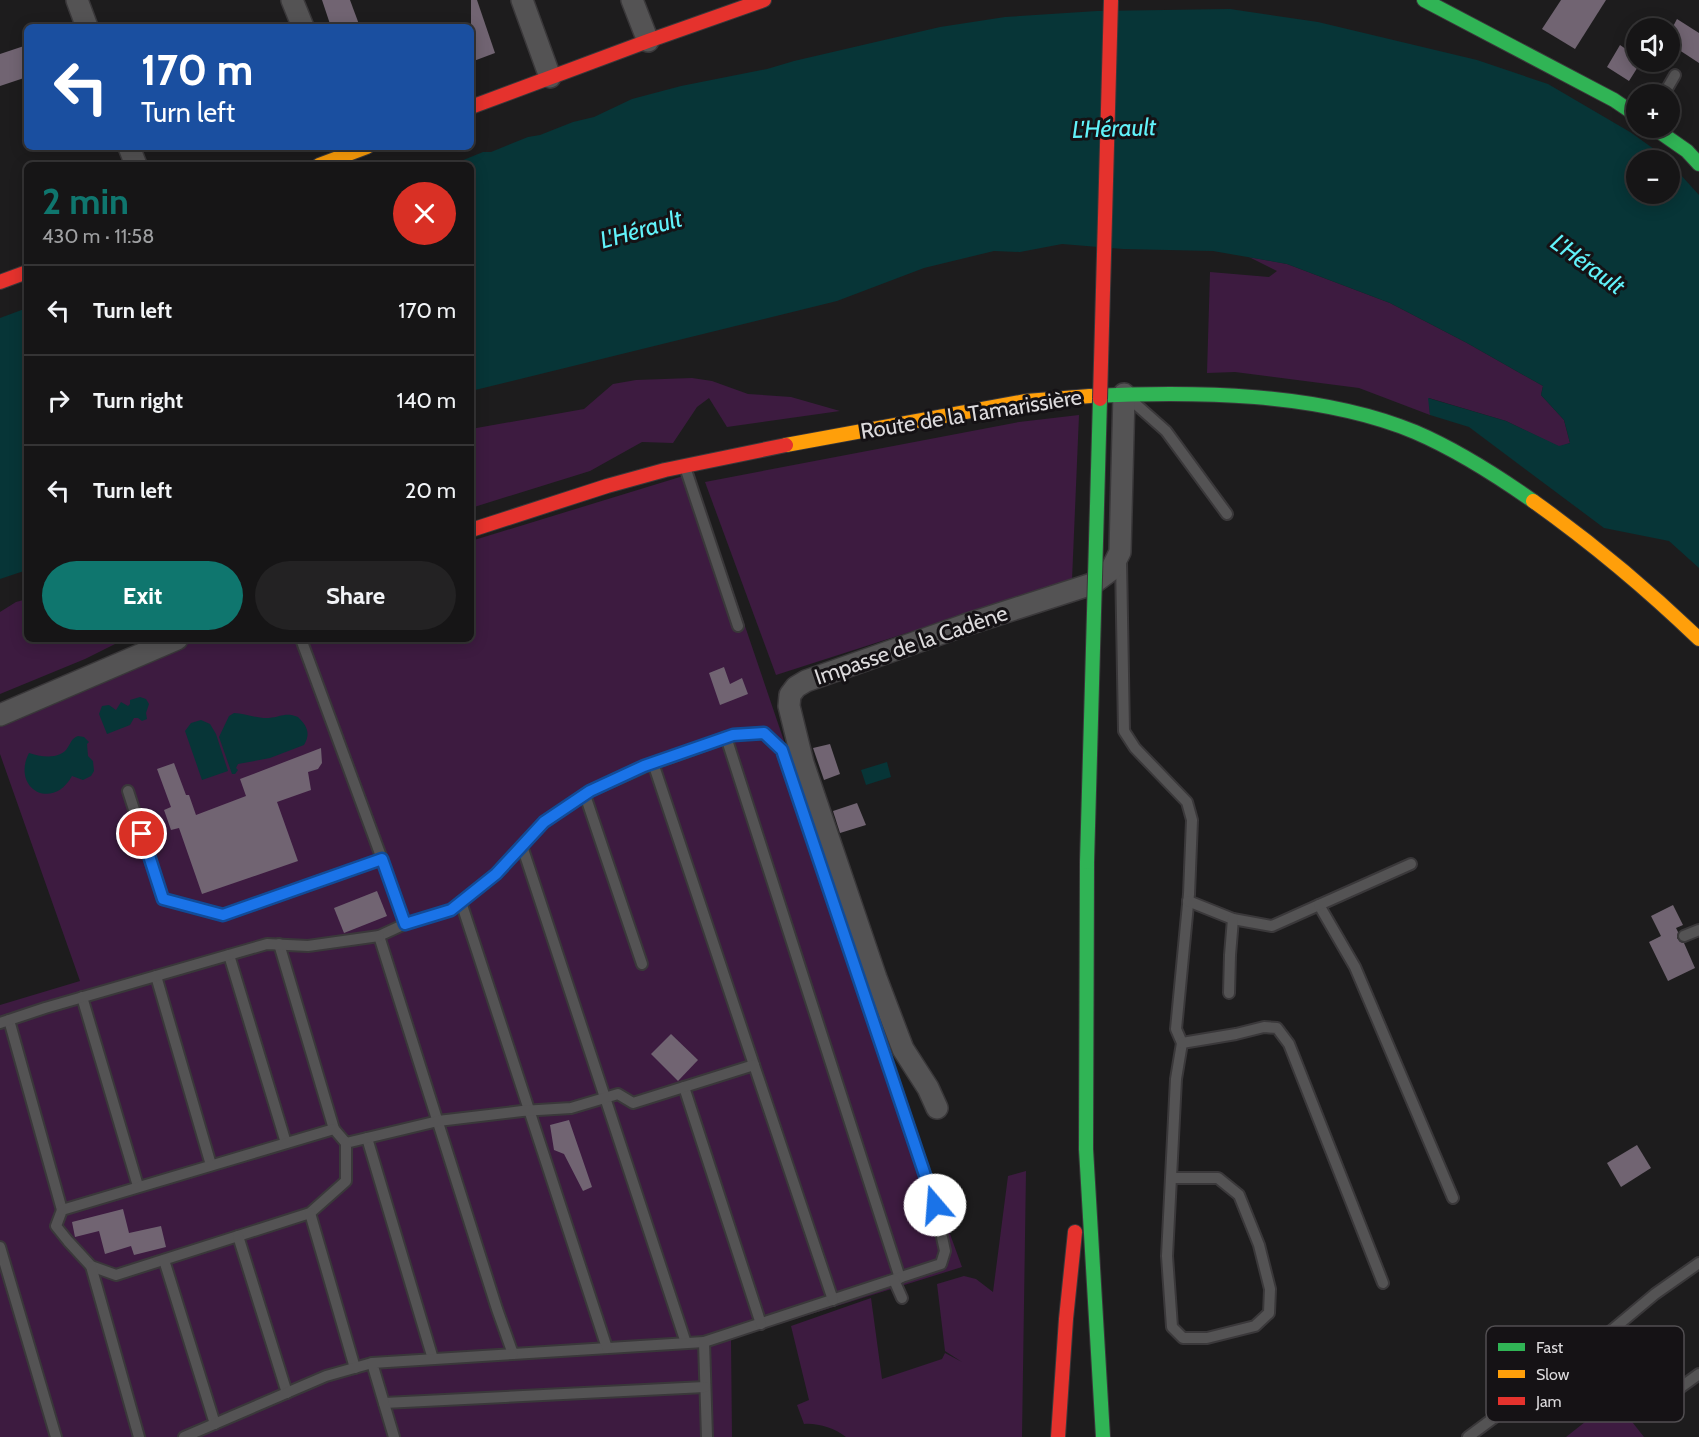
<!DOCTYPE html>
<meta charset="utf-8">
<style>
:root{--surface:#161516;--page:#232223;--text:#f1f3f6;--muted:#9e9fa1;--line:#353435;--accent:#0f766e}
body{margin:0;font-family:Cabin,sans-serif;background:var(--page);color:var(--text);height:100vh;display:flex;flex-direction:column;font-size:22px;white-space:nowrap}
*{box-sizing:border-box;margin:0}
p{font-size:20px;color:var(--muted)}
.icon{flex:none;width:33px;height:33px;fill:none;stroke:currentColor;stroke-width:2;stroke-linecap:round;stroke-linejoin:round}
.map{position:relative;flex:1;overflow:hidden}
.details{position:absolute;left:24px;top:162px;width:450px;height:480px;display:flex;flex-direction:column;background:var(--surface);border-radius:9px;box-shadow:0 3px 15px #0003,0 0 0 2px var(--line)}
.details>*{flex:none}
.banner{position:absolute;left:24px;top:24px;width:450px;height:126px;border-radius:9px;box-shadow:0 3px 15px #0003,0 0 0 2px var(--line);background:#1a4fa0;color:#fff;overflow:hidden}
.fabs{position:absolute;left:1626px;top:18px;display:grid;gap:12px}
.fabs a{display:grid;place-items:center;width:54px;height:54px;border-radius:50%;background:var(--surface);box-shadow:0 3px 15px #0003,0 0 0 2px var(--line);font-size:30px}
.pin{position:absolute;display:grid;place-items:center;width:51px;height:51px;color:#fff;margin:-26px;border:3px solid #fff;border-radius:50%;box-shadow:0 2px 6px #0007}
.me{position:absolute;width:66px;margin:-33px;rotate:342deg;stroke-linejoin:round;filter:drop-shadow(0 0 4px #0008)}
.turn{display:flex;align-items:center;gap:21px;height:126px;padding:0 18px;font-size:27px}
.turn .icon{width:78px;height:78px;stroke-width:2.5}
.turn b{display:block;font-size:42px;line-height:51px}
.round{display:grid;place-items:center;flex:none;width:63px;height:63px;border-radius:32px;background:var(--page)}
.overview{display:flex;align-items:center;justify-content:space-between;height:102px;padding:0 18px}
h1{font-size:36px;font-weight:700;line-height:45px;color:var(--accent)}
.action{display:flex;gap:12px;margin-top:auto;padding:12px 18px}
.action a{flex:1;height:69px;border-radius:36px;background:var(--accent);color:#fff;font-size:24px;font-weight:700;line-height:69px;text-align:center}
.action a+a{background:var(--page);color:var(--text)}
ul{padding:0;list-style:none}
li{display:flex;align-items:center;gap:18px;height:90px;padding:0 18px;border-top:2px solid var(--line)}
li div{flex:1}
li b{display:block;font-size:22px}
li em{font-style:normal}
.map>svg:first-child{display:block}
.green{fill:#3d1b40}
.water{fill:#073537}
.building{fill:#716472}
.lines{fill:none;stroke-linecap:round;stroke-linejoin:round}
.lane-casing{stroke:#3a383a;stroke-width:14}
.street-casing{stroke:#3a383a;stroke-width:24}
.fast-casing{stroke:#3a383a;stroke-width:16}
.slow-casing{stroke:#3a383a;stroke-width:16}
.jam-casing{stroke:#3a383a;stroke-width:16}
.lane{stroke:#545354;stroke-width:10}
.street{stroke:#545354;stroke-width:21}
.fast{stroke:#30b455;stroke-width:14}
.slow{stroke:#ff9f0a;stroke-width:14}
.jam{stroke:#e5322d;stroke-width:14}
.fast-bridge-casing{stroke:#3a383a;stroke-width:16;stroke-linecap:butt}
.jam-bridge-casing{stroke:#3a383a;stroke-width:16;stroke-linecap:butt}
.fast-bridge{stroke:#30b455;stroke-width:14}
.jam-bridge{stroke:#e5322d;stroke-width:14}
.route-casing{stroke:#114b97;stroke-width:15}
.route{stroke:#1a73e8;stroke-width:10}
.labels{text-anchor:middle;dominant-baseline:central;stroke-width:6;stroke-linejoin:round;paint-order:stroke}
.street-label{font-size:22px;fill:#dcdadc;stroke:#151215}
.water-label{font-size:24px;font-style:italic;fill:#61f2fa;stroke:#151215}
.key{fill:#151215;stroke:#514e51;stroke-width:1.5}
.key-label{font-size:16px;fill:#dcdadc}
</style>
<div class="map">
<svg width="1699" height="1437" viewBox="0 0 1699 1437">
<rect width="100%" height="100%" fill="#1d1c1d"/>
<g class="green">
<path d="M1249,257L1287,264L1390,303L1467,343L1543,386L1541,395L1564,420L1570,443L1559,447L1506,421L1429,398L1430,415L1359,388L1235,372L1207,373L1210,272L1269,277L1277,271Z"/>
<path d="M692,378L712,381L748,394L791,397L840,411L727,427L709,398L697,407L673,443L642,442L590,471L471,508V429L584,409L613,384L636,380Z"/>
<path d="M1079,415L1072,580L776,675L705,482L1019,422Z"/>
<path d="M693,473L784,741L879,1039L962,1267L731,1339L732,1437H0V1005L80,981L0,754V721L193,639H471V541Z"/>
<path d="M27,599V639H115L117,643L85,659L0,694V612L16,602Z"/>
<path d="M1026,1171L1022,1437H846C834,1428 818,1423 804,1424L797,1405L809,1400L791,1326L871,1298L882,1379L942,1359L945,1353L962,1362L945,1351L937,1284L964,1276L976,1279L993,1292L1008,1176Z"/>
<path d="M1614,1399L1644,1437H1566Z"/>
</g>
<g class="water">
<path d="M1230,9L1318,22L1477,60L1548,84L1630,132L1661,154L1667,160H1636V194H1670V163L1699,195V568L1669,541L1604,528L1469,427L1430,415L1428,398L1506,421L1559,446L1570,443L1564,420L1541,395L1543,386L1467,343L1390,303L1287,264L1213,251L1123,249L1062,244L1020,252L994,251L924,268L837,301L471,391V165H451L483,152H491L528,137L540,135L573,122L594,117L632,99L681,86L767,69L794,61L940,27L1005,17L1097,11Z"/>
<path d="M27,308V570L0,579V318Z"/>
<path d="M140,697L146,699L149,704L146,713L147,719L142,721L138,718H134L130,725L107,734L99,714L102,706L109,705L116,710L121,702L128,706L130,704V700Z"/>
<path d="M234,713C245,713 257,719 269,718C281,717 285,712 298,717C307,726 311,733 304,745L270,758L238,764L236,768L238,770L235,774H232L219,737L229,716Z"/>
<path d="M201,720L210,724L216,734L228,771L202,780L185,731L191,723Z"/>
<path d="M78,736L84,737L89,742L87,744L88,756L93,761L94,771L91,776L83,780L72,776C52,812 11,788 29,753C41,757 61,760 68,747C72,741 71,739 78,736Z"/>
<path d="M887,762L891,777L866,785L861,770Z"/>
</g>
<g class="building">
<path d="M322,0H350L360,27H331Z"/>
<path d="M471,0H477L495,53L471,62Z"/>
<path d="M1561,0H1606L1575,49L1542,29Z"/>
<path d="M1677,19L1699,33V63L1670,44V32Z"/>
<path d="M27,45V77L0,86V54Z"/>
<path d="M1620,45L1636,56V62H1641L1629,81L1607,67Z"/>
<path d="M724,667L730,684L742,678L748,694L720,705L709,673Z"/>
<path d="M830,744L840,774L824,780L813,748Z"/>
<path d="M321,748L322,763L318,769L308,772L311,790L277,802L298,861L202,894L179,828L171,830L164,810L171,807L157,769L174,763L186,795H189L196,815L246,796L240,779Z"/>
<path d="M857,803L866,825L840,833L833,811Z"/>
<path d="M377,891L387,916L344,933L334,908Z"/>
<path d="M1673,905L1683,925L1676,928L1678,932L1677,938L1680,942L1684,943L1695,968L1668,981L1649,942L1661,936L1651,916Z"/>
<path d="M671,1034L698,1060L678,1081L651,1054Z"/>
<path d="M569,1120L592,1187L583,1191L564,1154L554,1150L550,1125Z"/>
<path d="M1637,1145L1651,1168L1621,1187L1607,1163Z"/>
<path d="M123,1209L129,1233L161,1226L166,1247L134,1255L131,1246L105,1254L99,1231L75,1237L72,1222Z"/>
</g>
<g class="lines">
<g class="lane-casing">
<g id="lane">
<path d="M1664,94L1675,75"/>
<path d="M1131,400L1166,431L1227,514"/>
<path d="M685,467L738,626"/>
<path d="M1121,561L1124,731L1135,748L1187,802L1192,820L1189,894L1176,1029L1182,1043L1176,1079L1167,1256L1172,1327L1183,1338H1207L1255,1326L1269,1313L1270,1289L1259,1245L1239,1195L1218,1178H1171"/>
<path d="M726,737L900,1278"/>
<path d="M653,763L754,1065"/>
<path d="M128,791L163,899L223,915L382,859L301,639"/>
<path d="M585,795L642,964"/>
<path d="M522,846L686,1343"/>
<path d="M382,859L405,924L379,936L497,1309L513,1354L704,1342"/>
<path d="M1188,901L1233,919L1272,926L1319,905L1355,967L1453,1198"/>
<path d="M461,902L607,1348"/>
<path d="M1319,905L1411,864"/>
<path d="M405,924L451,910L496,874L544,822L590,791L644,767L733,735L764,733L782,750L935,1205L945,1251L941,1264L704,1342L707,1437"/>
<path d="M1684,936L1699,930"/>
<path d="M279,944L334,1129"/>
<path d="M229,955L286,1143"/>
<path d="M156,976L211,1165"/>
<path d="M1229,993L1230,955L1233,919"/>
<path d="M82,997L138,1186"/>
<path d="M9,1020L62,1210"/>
<path d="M0,1023L45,1008L267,944L308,946L379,936"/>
<path d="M1182,1043L1236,1034L1264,1027L1277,1028L1289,1044L1383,1283"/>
<path d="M684,1087L761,1324"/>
<path d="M367,1138L433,1359"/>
<path d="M346,1143V1181L310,1213L116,1275L91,1266L68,1241L56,1226L62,1210L334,1129L346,1143L438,1121L522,1111L571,1108L618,1094L633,1103L754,1065L833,1300"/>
<path d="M310,1213L355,1368"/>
<path d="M238,1236L287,1393"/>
<path d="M0,1247L56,1437"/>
<path d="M164,1260L215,1424"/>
<path d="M91,1266L139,1437"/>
<path d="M894,1280L902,1298"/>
<path d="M384,1403L705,1387"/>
<path d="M1652,1408L1699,1374"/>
<path d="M184,1437L326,1376L372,1363"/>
<path d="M394,1437L372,1363L513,1354"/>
<path d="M1468,1437L1612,1330L1655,1294L1699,1263"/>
</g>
</g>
<g class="street-casing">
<g id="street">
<path d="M77,0L87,27"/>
<path d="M292,0L303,27"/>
<path d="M522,0L550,77"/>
<path d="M632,0L648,41"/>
<path d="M129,147L136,165"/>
<path d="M0,715L177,639"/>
<path d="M937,1108L928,1088L903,1049L876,978L803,763L789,706L790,695L796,687L806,681L965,625L1092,584L1111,570L1120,552L1124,394"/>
</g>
</g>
<g class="fast-casing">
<g id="fast">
<path d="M1424,0L1614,100L1636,115"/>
<path d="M1654,128L1687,151L1699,164"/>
<path d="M1090,396C1193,391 1319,392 1415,432C1457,450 1496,475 1533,501"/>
<path d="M1087,862L1086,1149L1103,1437"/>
</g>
</g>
<g class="slow-casing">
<g id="slow">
<path d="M319,165L367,147"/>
<path d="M786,445L1026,401L1090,396"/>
<path d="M1533,501C1592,543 1647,589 1699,639"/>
</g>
</g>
<g class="jam-casing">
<g id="jam">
<path d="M471,107L648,41L764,0"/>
<path d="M0,282L27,272"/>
<path d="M471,530L607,486L665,470L786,445"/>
<path d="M1058,1437L1066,1319L1075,1232"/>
</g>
</g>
<use href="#lane" class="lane"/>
<use href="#street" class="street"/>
<use href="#fast" class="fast"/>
<use href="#slow" class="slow"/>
<use href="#jam" class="jam"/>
<g class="fast-bridge-casing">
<path id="fast-bridge" d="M1087,862L1100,399"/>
</g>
<g class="jam-bridge-casing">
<path id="jam-bridge" d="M1100,399L1111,0"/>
</g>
<use href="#fast-bridge" class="fast-bridge"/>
<use href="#jam-bridge" class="jam-bridge"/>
</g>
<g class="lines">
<g class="route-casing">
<path id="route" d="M142,834L163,899L223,915L382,859L405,924L451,910L496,874L544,822L590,791L644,766L733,735L764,733L782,750L935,1205"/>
</g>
<use href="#route" class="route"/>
</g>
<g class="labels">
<g class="street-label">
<text transform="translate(971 414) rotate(-9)">Route de la Tamarissière</text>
<text transform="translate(911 645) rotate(-19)">Impasse de la Cadène</text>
</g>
<g class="water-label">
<text transform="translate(1114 128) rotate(-2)">L'Hérault</text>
<text transform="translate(641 229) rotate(-16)">L'Hérault</text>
<text transform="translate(1588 264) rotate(36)">L'Hérault</text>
</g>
</g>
<rect x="1486" y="1326" width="198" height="96" rx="9" class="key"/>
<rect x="1498" y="1343" width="27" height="8" fill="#30b455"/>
<rect x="1498" y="1370" width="27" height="8" fill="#ff9f0a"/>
<rect x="1498" y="1397" width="27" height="8" fill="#e5322d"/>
<g class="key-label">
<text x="1536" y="1353">Fast</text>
<text x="1536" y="1380">Slow</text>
<text x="1536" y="1407">Jam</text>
</g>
</svg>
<div class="fabs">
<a><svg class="icon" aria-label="sound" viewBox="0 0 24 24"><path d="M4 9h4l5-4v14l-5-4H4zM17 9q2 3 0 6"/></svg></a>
<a>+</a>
<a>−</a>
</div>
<div class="pin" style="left:142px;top:834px;background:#d93025"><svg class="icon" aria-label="arrive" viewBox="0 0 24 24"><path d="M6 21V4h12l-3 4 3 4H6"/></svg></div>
<svg class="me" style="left:935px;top:1205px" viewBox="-20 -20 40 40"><circle r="19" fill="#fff"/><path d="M0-13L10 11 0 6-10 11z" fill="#1a73e8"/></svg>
<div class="banner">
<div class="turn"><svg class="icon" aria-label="left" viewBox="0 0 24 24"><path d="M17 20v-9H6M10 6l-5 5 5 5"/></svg><div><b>170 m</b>Turn left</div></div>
</div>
<section class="details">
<div class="overview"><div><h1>2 min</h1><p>430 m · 11:58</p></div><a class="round" style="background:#d93025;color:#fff"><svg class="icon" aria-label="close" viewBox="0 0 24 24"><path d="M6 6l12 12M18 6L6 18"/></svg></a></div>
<ul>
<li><svg class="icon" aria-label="left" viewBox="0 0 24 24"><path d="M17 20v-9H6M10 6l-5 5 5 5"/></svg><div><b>Turn left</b></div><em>170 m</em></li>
<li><svg class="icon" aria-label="right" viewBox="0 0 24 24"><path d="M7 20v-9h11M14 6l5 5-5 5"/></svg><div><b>Turn right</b></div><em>140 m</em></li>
<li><svg class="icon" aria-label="left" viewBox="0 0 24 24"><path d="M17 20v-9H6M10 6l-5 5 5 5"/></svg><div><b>Turn left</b></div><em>20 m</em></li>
</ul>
<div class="action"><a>Exit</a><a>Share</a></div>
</section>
</div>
